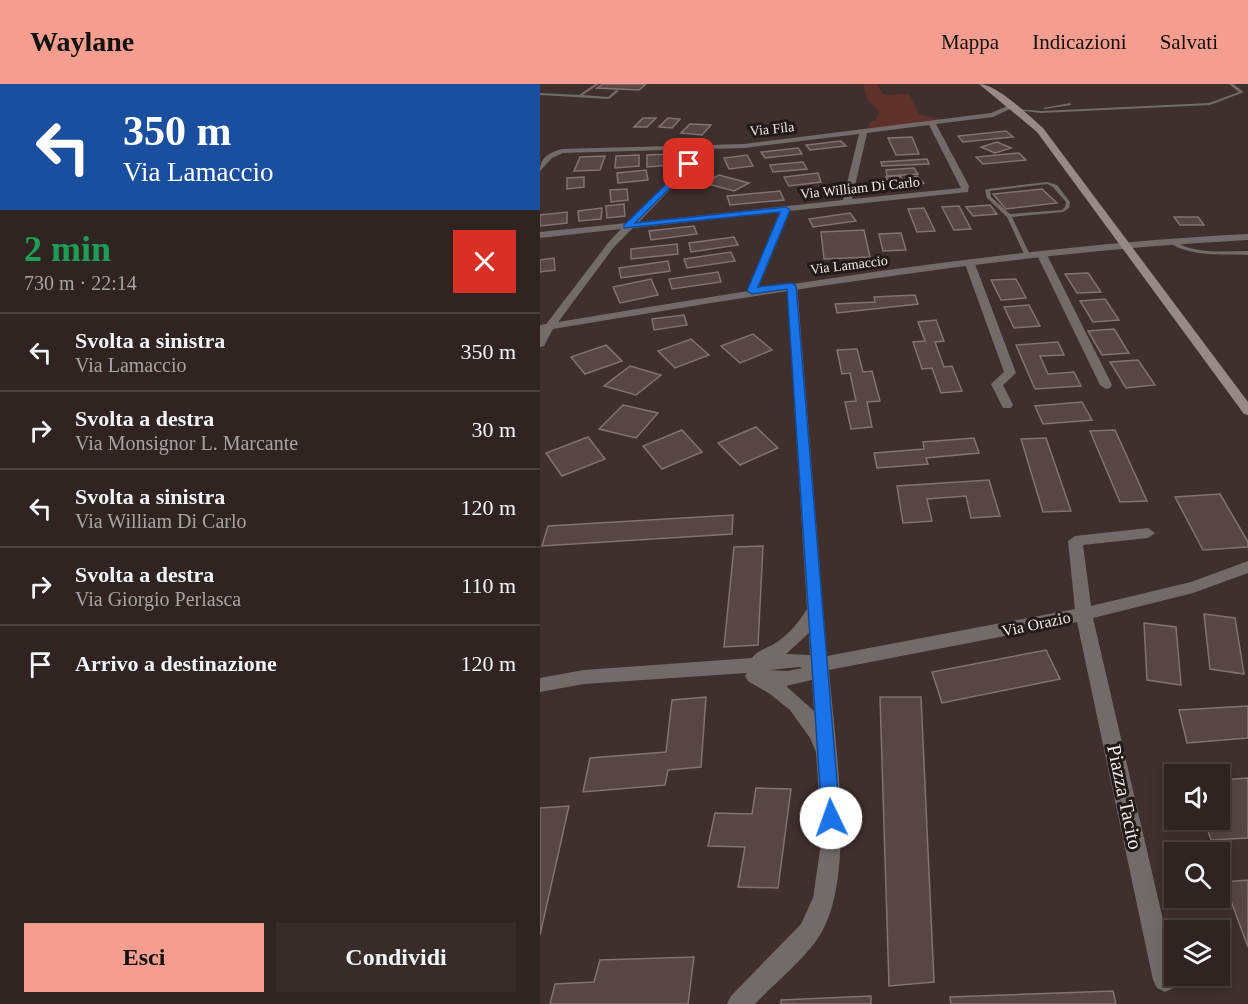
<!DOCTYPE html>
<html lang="it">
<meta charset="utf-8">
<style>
:root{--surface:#2f2422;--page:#372c2a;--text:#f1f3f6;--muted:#a7a4a5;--line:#4a4140;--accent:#f59d8f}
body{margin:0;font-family:Georgia,serif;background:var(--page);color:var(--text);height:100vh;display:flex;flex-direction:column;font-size:22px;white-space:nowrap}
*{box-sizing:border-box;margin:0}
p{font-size:20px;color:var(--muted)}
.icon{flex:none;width:33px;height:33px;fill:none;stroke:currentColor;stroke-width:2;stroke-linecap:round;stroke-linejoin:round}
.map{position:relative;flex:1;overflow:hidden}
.sheet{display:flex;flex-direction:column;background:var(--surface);width:540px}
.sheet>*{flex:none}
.top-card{background:#1a4fa0;color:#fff;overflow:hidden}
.controls{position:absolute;left:624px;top:680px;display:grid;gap:12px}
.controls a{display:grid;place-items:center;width:66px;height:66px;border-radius:0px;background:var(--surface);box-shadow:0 3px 15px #0003,0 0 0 2px var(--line);font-size:30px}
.pin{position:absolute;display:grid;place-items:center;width:51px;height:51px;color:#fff;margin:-26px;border-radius:12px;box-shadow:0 3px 9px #0006}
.me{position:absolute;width:66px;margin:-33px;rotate:357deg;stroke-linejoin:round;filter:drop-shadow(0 0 4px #0008)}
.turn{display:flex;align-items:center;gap:21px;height:126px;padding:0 24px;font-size:27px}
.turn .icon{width:78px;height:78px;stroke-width:2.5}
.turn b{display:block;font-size:42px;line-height:51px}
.round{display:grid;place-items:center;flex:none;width:63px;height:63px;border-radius:0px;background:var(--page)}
.overview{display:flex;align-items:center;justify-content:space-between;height:102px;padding:0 24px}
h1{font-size:36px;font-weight:600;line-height:45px;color:#1e9e55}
.button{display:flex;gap:12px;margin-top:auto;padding:12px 24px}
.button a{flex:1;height:69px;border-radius:0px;background:var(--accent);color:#111;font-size:24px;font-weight:600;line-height:69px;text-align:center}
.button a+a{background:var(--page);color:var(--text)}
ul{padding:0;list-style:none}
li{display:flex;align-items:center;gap:18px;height:78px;padding:0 24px;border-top:2px solid var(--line)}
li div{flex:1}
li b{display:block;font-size:22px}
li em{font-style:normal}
header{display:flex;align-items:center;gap:36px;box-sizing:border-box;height:84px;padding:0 30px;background:var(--accent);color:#111}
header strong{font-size:28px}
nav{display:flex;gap:33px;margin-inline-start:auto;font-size:21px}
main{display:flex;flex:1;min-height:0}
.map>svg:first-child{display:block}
.green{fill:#5e312a}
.building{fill:#574644;stroke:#83726f;stroke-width:1.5}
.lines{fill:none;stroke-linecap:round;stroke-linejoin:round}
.service{fill:#736b6a;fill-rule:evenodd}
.minor{fill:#736b6a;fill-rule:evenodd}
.tertiary{fill:#736b6a;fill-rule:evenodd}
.secondary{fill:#968a88;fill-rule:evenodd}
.route{fill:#1a73e8;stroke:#114b97;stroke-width:1.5}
.labels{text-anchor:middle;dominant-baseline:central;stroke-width:6;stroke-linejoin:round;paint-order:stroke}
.far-street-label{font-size:14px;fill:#f3e9e7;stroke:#211a19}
.street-label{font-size:16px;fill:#f3e9e7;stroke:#211a19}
.near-street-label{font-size:20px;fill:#f3e9e7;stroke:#211a19}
</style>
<header>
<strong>Waylane</strong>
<nav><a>Mappa</a><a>Indicazioni</a><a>Salvati</a></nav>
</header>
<main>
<section class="sheet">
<div class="top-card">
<div class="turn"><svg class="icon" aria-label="left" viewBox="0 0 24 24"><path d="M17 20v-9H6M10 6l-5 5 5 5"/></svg><div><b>350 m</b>Via Lamaccio</div></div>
</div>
<div class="overview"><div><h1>2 min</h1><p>730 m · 22:14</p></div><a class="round" style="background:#d93025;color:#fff"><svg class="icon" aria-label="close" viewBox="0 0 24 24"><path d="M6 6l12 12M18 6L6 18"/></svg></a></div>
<ul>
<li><svg class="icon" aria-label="left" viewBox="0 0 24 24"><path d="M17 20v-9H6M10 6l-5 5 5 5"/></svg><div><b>Svolta a sinistra</b><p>Via Lamaccio</p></div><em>350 m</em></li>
<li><svg class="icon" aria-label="right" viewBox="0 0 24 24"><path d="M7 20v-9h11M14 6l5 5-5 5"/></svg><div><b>Svolta a destra</b><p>Via Monsignor L. Marcante</p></div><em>30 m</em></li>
<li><svg class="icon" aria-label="left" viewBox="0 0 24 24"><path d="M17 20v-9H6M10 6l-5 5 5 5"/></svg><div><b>Svolta a sinistra</b><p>Via William Di Carlo</p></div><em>120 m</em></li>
<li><svg class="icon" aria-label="right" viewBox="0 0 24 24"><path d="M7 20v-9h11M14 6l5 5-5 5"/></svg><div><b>Svolta a destra</b><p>Via Giorgio Perlasca</p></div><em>110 m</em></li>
<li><svg class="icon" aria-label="arrive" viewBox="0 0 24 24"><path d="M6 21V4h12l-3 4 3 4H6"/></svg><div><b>Arrivo a destinazione</b></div><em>120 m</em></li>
</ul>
<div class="button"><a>Esci</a><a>Condividi</a></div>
</section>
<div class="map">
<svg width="708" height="920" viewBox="0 0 708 920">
<rect width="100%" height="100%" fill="#3f302e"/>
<path class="green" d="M323,0H337L344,11L369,10L379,30L400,35L327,46L329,39L337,35L339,27L328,17Z"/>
<g class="building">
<path d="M63,0H106L99,6L57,4Z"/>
<path d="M103,34H116L107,43H94Z"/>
<path d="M128,34L140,35L132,44L119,43Z"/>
<path d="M150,40L171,41L162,51L141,49Z"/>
<path d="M466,47L473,53L423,58L418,52Z"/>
<path d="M372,53L379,70L356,71L348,54Z"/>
<path d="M301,57L306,62L270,66L266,61Z"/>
<path d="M457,58L471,64L455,69L441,63Z"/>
<path d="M258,64L262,70L225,74L221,68Z"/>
<path d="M479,69L486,76L443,80L436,73Z"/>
<path d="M130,70L131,81L107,83V71Z"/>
<path d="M99,71V82L75,84L76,72Z"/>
<path d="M207,71L213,82L189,85L184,74Z"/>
<path d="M65,72L60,86L34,87L40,73Z"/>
<path d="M387,75L389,80L342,82L341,78Z"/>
<path d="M263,78L267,85L233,88L230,81Z"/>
<path d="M374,84L378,90L347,92L346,86Z"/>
<path d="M106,86L108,96L78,99L77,89Z"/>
<path d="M278,89L281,98L249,102L244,93Z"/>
<path d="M179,91L209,99L194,107L164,99Z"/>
<path d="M361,92L362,95L377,92L384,99L379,102H350L346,93Z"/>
<path d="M44,93V103L27,105V94Z"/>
<path d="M87,105L88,116L71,118L70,106Z"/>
<path d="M502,105L517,119L466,125L453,110Z"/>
<path d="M240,107L244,116L190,121L187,112Z"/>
<path d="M84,120L85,132L67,134L66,122Z"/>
<path d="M450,121L457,130L433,132L426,123Z"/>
<path d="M419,122L431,145L414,146L402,123Z"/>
<path d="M62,124L61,135L39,137L38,127Z"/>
<path d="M384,124L395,147L377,148L368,125Z"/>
<path d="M27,128V139L0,142V131Z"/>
<path d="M310,129L316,137L273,143L269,135Z"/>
<path d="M634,133H658L664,141H640Z"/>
<path d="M154,142L157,150L111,156L109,147Z"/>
<path d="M324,146L330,173L284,175L281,148Z"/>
<path d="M361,149L366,166L343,167L339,150Z"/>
<path d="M194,153L198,161L151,168L149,159Z"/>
<path d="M137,160L138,170L91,175V165Z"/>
<path d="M191,168L195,177L147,184L144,175Z"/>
<path d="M14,174L15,186L0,188V176Z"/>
<path d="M128,177L130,187L81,194L79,184Z"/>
<path d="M178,188L181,198L132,205L129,195Z"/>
<path d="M548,189L561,208L537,209L525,190Z"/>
<path d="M111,195L118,211L80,219L73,203Z"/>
<path d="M476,195L486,214L461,216L451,196Z"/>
<path d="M375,211L378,220L297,229L295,220L335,218L334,213Z"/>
<path d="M565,215L579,236L553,238L540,217Z"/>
<path d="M489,221L500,242L474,244L464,223Z"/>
<path d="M144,231L147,241L114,246L112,235Z"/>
<path d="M396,236L404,257L395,258L404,283L412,282L422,307L401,309L392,284L382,285L373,258L385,257L378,238Z"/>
<path d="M574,245L589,269L562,271L548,247Z"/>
<path d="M213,250L232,266L200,279L181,262Z"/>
<path d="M151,255L169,271L135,284L118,267Z"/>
<path d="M518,258L524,271L500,272L508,290L534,288L541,302L495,305L476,261Z"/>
<path d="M66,261L82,277L45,290L31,273Z"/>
<path d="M317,265L323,288L332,287L340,317L327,318L332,343L311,345L305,318L316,317L310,289L302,290L297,266Z"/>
<path d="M598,276L615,301L586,304L570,278Z"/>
<path d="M90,282L121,291L96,311L64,302Z"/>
<path d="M542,318L552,336L503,340L495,322Z"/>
<path d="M83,321L118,329L96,354L59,345Z"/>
<path d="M216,343L238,364L200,381L178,359Z"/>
<path d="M142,346L162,368L122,385L103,362Z"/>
<path d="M575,346L607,417L580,418L550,347Z"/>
<path d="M48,353L65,375L22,392L6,369Z"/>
<path d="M434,354L439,369L386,374L388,380L337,384L334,369L384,365L383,358Z"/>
<path d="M506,354L531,427L503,428L481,355Z"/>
<path d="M449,396L460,432L431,434L426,412L387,415L392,437L363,439L357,402Z"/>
<path d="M680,410L708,458V463L663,466L635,413Z"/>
<path d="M193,431L192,450L2,462L8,442Z"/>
<path d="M223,462L218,561L184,563L194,463Z"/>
<path d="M664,530L695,534L704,590L670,585Z"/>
<path d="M604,539L636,543L641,601L607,596Z"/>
<path d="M506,566L520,595L402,619L392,588Z"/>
<path d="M166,613L161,683L128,686L125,701L43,708L50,674L126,668L132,616Z"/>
<path d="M340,613H381L394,898L349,902Z"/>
<path d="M708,622V654L647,659L639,626Z"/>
<path d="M708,694V754L671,756L664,735H680V696Z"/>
<path d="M216,704L251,705L238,804L198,803L205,763L168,762L175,729L212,730Z"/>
<path d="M29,722L0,851V724Z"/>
<path d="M708,796V863L684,798Z"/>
<path d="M154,873L148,920H10L15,900L54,898L60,876Z"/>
<path d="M573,907L576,920H411L410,913Z"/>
<path d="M331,912V920H241V916Z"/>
</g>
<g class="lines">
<g class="service">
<path d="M55,0H59L43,11L68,13L76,6L79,7L69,15L0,11V9L39,11Z"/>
<path d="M689,0H693L704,8L670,21L501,29L476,26L478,25L501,27L669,19L699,8Z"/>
<path d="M530,19L531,21L505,25L503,24Z"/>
<path d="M507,98L517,101L530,118L529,124L523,128L472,133L491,173L486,174L467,133L447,114L445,106L447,105ZM507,100L513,103L526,118L525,123L522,126L470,130L451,113L450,107Z"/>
<path d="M627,156C636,157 645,164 654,165C672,169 690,167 708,167V171C680,170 652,173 627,158Z"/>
</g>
<g class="minor">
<path d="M472,20L474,23L453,33L396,40L429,102L428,108L250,127L216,209L207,207L241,128L93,144L74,163L13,245L4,243L68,159L81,145L0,154V148L87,139L160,65L23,69L12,74L0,87C0,73 9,69 22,65L204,60L451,29ZM389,41L421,104L312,115L327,49ZM319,50L303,116L99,138L169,65L204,64Z"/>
<path d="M499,169L507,171L572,301L570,304L566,305L560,301L497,171Z"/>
<path d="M430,177L435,180L476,289L463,301L473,321L471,324H463L451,300L464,288L425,180Z"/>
<path d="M252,199L257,202L287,572L535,525L528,457L535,452L608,444L615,449L608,454L543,461L551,522L651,498L708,477V489L653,509L553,534L637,896L633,904L625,908L617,904L613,896L537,538L289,586C294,656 319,799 276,857C259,880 235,899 215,920H187L191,912L261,840L273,814L282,753L276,668L270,654L250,626L230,610L208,597L205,592L207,589L44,600L0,608V594L44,586L212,574C217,566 229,564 237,558C249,550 259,538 267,525L247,202ZM269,549L270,571L246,570ZM259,583L263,584L247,587L229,586ZM272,596L274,627L246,602Z"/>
</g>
<path class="tertiary" d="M708,150V156C476,168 242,207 13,245L4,262L0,263V241C234,202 471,162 708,150Z"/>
<path class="secondary" d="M439,0C457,0 489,32 503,44L708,318V331L704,330L497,48Z"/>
</g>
<path class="route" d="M149,78L152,82L95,139L246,123L250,126L218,203L252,199L256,202L300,734L298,740L291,742L285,740L282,734L247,205L212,210L207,207L240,128L84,144V141Z"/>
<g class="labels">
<g class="far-street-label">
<text transform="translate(232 45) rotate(-6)">Via Fila</text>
<text transform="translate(320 104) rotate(-6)">Via William Di Carlo</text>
<text transform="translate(309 181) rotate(-7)">Via Lamaccio</text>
</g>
<g class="street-label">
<text transform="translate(496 540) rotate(-12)">Via Orazio</text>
</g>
<g class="near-street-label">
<text transform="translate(585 713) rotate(78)">Piazza Tacito</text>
</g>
</g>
</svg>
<div class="controls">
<a><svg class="icon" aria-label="sound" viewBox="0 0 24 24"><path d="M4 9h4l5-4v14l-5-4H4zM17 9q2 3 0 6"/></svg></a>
<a><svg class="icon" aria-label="search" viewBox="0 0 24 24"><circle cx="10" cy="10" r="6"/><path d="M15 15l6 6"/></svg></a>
<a><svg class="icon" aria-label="layers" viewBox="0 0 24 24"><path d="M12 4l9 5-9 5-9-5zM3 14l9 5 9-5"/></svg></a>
</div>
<div class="pin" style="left:149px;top:80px;background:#d93025"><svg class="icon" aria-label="arrive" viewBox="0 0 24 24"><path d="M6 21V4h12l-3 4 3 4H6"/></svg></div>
<svg class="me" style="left:291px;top:734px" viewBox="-20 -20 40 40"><circle r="19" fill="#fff"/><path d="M0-13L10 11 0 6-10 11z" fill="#1a73e8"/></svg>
</div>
</main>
